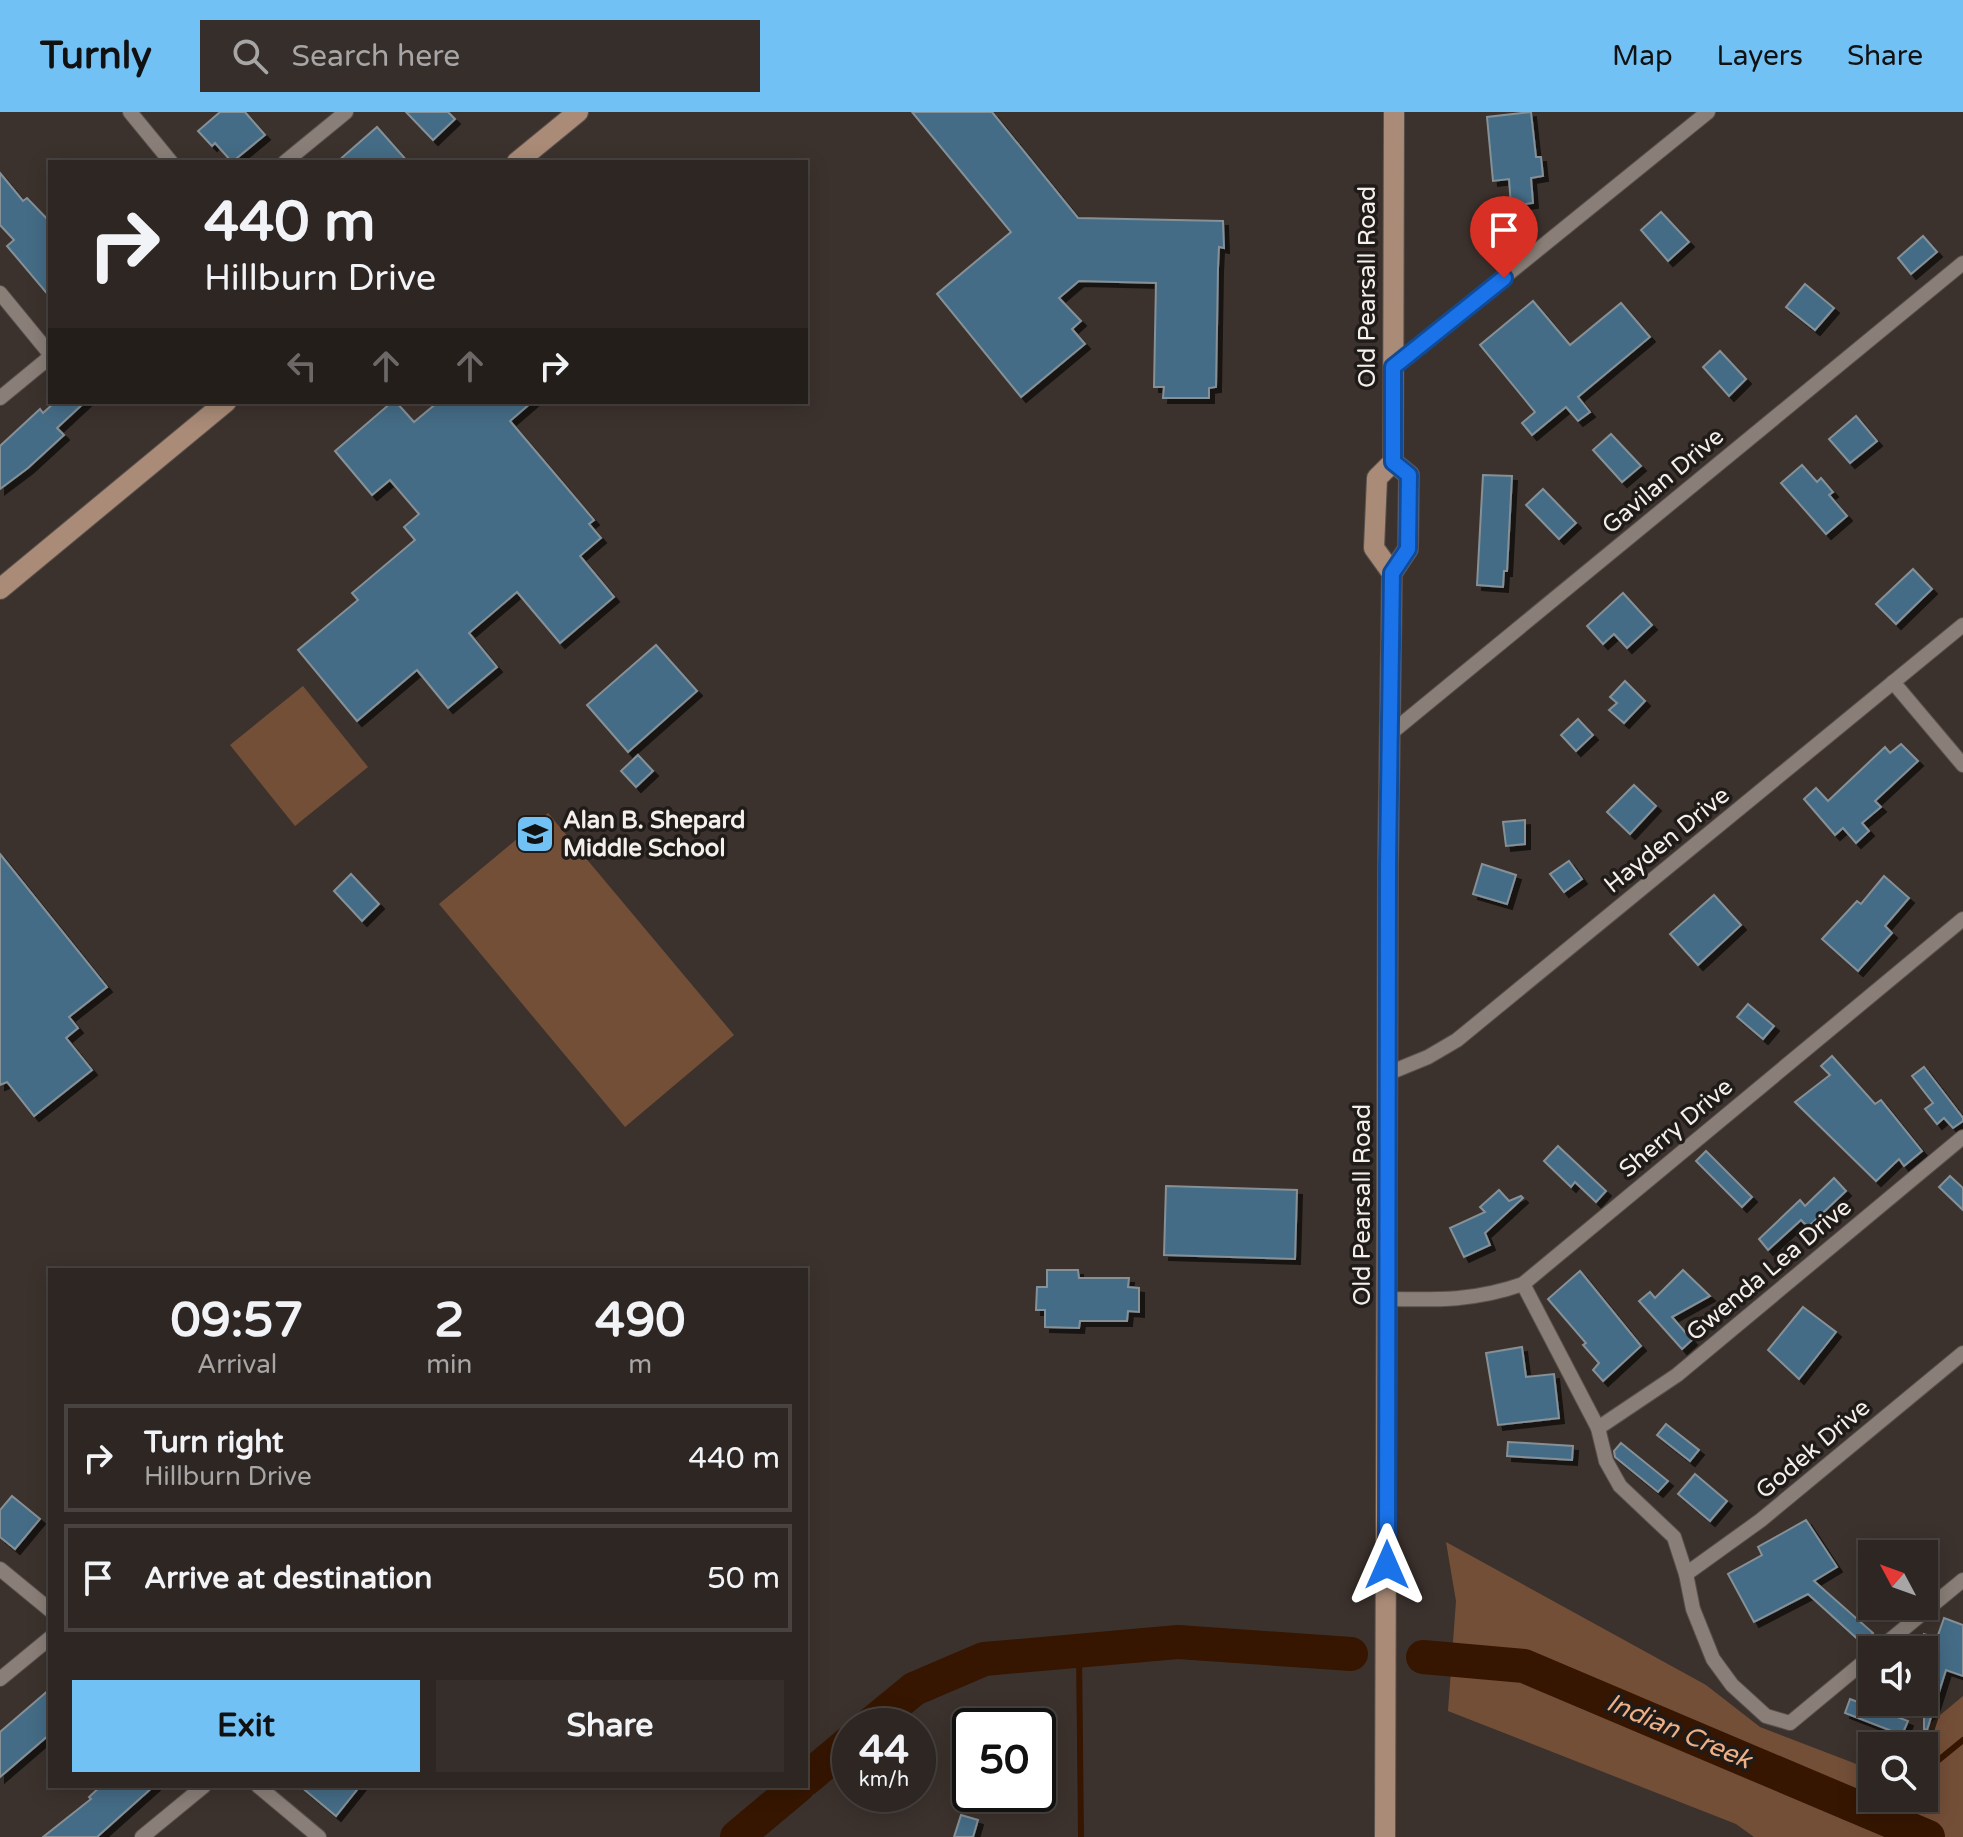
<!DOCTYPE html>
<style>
:root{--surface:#2d2622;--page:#352e2a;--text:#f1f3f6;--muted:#a7a5a5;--line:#484340;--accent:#71c1f5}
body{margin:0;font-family:"Varela Round",sans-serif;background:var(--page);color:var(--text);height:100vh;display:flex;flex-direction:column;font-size:30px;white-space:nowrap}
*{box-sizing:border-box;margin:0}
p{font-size:26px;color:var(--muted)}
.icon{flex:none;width:44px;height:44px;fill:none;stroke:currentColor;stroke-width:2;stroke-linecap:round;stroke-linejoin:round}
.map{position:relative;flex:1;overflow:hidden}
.drawer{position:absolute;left:48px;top:1156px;width:760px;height:520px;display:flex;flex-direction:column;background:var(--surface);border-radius:0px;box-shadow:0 4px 20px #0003,0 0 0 2px var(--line)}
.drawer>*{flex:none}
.top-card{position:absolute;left:48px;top:48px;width:760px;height:244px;border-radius:0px;box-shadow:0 4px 20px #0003,0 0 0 2px var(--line);background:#2d2622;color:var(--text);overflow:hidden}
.needle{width:52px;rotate:311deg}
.controls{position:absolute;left:1858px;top:1428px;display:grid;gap:16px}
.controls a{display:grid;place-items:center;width:80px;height:80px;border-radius:0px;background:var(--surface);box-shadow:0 4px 20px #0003,0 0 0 2px var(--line);font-size:40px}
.speed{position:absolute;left:832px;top:1596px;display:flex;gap:16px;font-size:40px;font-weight:700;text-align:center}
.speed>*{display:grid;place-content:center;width:104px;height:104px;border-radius:50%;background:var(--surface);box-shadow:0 4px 20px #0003,0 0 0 2px var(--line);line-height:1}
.speed small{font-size:20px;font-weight:400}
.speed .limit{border:4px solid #111;border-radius:12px;background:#fff;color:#111}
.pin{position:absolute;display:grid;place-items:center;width:68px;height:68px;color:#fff;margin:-82px -34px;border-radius:50% 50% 50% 0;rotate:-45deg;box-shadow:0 0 8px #0007}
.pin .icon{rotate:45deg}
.me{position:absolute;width:88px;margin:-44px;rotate:0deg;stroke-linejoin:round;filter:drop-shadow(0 0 6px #0008)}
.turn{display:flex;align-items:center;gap:28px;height:168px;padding:0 24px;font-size:36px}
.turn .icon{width:104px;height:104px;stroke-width:2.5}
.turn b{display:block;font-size:56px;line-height:68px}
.lanes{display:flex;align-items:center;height:76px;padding:0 24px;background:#0003;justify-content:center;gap:40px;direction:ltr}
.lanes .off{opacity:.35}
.eta{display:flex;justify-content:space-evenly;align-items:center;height:136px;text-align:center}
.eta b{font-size:48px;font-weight:700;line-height:56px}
.button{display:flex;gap:16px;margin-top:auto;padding:16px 24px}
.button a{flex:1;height:92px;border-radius:0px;background:var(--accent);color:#111;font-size:32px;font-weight:700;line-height:92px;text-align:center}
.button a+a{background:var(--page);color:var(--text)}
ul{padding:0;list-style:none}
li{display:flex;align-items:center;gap:24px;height:108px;margin:0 16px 12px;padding:0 8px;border:4px solid var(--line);border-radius:0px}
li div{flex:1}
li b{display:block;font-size:30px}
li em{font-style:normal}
header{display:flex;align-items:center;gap:48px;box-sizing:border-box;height:112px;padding:0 40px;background:var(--accent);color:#111}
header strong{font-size:38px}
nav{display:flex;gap:44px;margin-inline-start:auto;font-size:28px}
.search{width:560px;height:72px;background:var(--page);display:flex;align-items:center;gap:20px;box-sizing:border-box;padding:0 28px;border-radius:0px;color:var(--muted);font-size:30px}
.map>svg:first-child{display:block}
.green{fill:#744f38}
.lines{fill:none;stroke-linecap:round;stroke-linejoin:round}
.stream{stroke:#361600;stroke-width:6}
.river{stroke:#361600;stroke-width:34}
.building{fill:#446c86;stroke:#859097;stroke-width:2;filter:url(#shadow)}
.minor-casing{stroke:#5a514d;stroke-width:16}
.secondary-casing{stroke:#5a514d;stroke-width:22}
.minor{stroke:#8a7f78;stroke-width:14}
.secondary{stroke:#a98b77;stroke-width:20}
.route-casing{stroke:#114b97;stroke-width:20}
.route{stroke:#1a73e8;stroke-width:14}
.labels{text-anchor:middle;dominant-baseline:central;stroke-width:7;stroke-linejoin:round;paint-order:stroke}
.street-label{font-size:24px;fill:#f5efeb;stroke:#1f1b18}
.poi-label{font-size:24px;font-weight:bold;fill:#f5efeb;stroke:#1f1b18;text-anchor:start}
.water-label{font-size:26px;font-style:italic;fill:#eeaf87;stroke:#1f1b18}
</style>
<header>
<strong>Turnly</strong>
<div class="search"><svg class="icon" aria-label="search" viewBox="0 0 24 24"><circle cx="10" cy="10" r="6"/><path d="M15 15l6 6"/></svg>Search here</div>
<nav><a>Map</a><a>Layers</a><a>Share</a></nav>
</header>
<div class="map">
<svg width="1963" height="1725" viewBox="0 0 1963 1725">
<defs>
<filter id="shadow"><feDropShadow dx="5" dy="5" stdDeviation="0" flood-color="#0009"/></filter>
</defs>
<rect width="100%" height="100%" fill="#3c322d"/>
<g class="green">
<path d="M303,574L368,655L295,714L230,633Z"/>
<path d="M548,701L734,923L625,1015L439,792Z"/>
<path d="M1446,1430L1706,1573L1760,1615L1872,1658V1686H1924V1634H1903L1963,1584V1725H1754L1736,1712L1448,1599L1456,1489Z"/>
</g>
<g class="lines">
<g class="stream">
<path d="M1079,1539L1081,1725"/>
<path d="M1924,1660L1963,1628"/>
<path d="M1874,1702L1893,1686"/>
</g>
<g class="river">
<path d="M1423,1545L1524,1554L1928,1725"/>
<path d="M869,1614L914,1577L984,1547L1178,1530L1351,1542"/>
<path d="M806,1667L850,1630"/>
<path d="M737,1725L798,1674"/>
</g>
</g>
<g class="building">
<path d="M220,0H245L265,23L232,50L215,31L212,34L198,19Z"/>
<path d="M406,0H448L455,7L433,28Z"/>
<path d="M912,0H992L1078,106L1223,109L1224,136L1219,135L1218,156L1216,275L1209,276V286H1163L1164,275H1154L1156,171L1079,169L1059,186L1081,209L1072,217L1085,232L1021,285L937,182L1011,120Z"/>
<path d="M1531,0L1536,45H1541L1543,64L1531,66L1533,91L1511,94L1509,67L1493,69L1487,5Z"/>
<path d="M377,15L408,50H337Z"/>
<path d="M0,61L23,89L27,86L50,110V185L7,134L14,128L0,113Z"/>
<path d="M1661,100L1689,130L1668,149L1641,118Z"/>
<path d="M1923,124L1937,140L1911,162L1898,146Z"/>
<path d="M1805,172L1834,196L1815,218L1786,195Z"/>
<path d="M1533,189L1570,233L1621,191L1650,225L1578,285L1590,300L1578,309L1566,295L1532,323L1522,311L1535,300L1480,233Z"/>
<path d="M1720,239L1746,267L1729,284L1703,255Z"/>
<path d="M55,290H85L57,316L64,323L28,356L0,377V334L40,297L43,301Z"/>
<path d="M392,290H396L414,310L438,290H532L510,309L594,408L589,412L601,426L580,444L614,485L560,531L517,480L469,521L497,555L448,596L417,558L357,609L298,538L358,488L352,481L415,428L404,415L419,402L390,368L372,383L335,339Z"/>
<path d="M1856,304L1877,329L1850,351L1829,327Z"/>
<path d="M1611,322L1641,354L1622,370L1593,338Z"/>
<path d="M1802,353L1817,370L1821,366L1833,380L1829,383L1847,404L1826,422L1781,371Z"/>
<path d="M1483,363L1512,364L1507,459H1504L1503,475L1477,473Z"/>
<path d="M1543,377L1576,411L1559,427L1526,393Z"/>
<path d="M1913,457L1932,477L1896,512L1876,492Z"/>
<path d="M1623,481L1652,513L1627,536L1614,522L1603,532L1587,514Z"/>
<path d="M656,533L697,579L628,640L587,593Z"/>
<path d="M1625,569L1645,589L1624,611L1609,598L1617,591L1610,585Z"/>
<path d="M1578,607L1593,623L1576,639L1561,623Z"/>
<path d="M1901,632L1918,649L1875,689L1881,695L1862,711L1869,719L1856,731L1843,716L1835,723L1804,687L1816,676L1828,689L1885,635L1890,641Z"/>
<path d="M638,643L653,659L636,675L621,659Z"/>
<path d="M1634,673L1656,694L1630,722L1607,700Z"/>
<path d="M1525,708V732L1506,734L1503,710Z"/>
<path d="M0,742L107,875L69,905L78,916L66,926L92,958L34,1004L7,970L0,973Z"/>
<path d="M1569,749L1582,767L1564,780L1550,762Z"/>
<path d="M1482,752L1516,763L1507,792L1473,782Z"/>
<path d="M351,762L379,792L362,809L334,779Z"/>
<path d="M1884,764L1909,786L1885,814L1892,821L1858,859L1822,827L1857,789L1861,792Z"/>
<path d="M1714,783L1741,813L1698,853L1670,822Z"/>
<path d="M1748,892L1774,914L1763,927L1737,905Z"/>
<path d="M1832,944L1875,992L1881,988L1922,1039L1904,1054L1899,1047L1876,1069L1795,990L1830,963L1821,954Z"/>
<path d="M1924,955L1963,1006V1009L1953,1016L1944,1006L1937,1012L1925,997L1933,991L1912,964Z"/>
<path d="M1558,1034L1606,1079L1596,1090L1575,1070L1571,1075L1544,1049Z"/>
<path d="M1706,1039L1752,1085L1742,1095L1696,1049Z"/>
<path d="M1950,1064L1963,1076V1098L1939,1075Z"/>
<path d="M1834,1066L1846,1079L1808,1115L1801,1108L1768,1138L1759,1127L1800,1088L1805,1094Z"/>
<path d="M1166,1074L1297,1078L1295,1147L1164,1143Z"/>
<path d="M1499,1078L1509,1089L1521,1084L1523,1086L1485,1121L1490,1133L1464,1145L1450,1116L1485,1100L1480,1095Z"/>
<path d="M1047,1158H1078L1079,1166H1129L1128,1175L1139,1176V1200L1128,1199L1127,1209H1080L1079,1216L1045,1215V1198H1036L1037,1175H1047Z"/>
<path d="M1683,1158L1710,1184L1672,1205L1692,1228L1682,1237L1639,1189L1650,1180L1655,1186Z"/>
<path d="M1580,1159L1641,1234L1603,1269L1593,1258L1599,1251L1583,1233L1586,1231L1548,1187Z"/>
<path d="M1803,1195L1836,1220L1799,1267L1768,1238Z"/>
<path d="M1522,1235L1526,1265L1554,1262L1559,1306L1498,1313L1486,1241Z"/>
<path d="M1666,1312L1699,1338L1690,1349L1657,1323Z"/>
<path d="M1508,1330L1573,1334L1572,1348L1507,1344Z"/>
<path d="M1621,1331L1668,1369L1658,1380L1615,1345L1614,1339Z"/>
<path d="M1695,1362L1727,1389L1710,1409L1678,1382Z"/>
<path d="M12,1384L40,1407L15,1437L0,1425V1398Z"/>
<path d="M1806,1408L1837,1455L1814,1469L1873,1521L1863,1532L1808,1482L1754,1510L1728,1462L1762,1443L1758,1435Z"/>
<path d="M1944,1506L1963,1513V1564L1946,1558L1927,1618L1924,1617V1522L1937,1526Z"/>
<path d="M50,1577V1622L0,1665V1620Z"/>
<path d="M1850,1587L1908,1609L1902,1623L1845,1601Z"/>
<path d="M101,1674H154L97,1725H43L91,1687L89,1685Z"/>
<path d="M300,1674H360L336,1704Z"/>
<path d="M961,1703L978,1708L973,1725H954Z"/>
</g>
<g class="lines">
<g class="minor-casing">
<g id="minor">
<path d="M130,0L171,50"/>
<path d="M285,50L346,0"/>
<path d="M0,181L50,242"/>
<path d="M1393,255L1708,0"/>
<path d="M0,286L50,245"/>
<path d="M1893,570L1963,653"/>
<path d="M1391,621L1963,151"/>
<path d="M1389,961L1428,945L1457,928L1963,513"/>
<path d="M1523,1172L1598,1316L1606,1349L1620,1374L1674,1425L1686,1462L1693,1497L1713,1547L1732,1573L1766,1604L1790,1611L1872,1543"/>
<path d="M1388,1187C1437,1188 1475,1189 1523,1172L1963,807"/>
<path d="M1598,1316L1677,1263L1963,1025"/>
<path d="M0,1457L50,1498"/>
<path d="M1686,1462L1761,1408L1963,1241"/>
<path d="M1878,1538L1963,1468"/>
<path d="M0,1567L50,1526"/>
<path d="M258,1674L319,1725"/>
<path d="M142,1725L204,1674"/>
</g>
</g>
<g class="secondary-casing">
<g id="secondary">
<path d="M517,50L578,0"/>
<path d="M1392,461L1374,436L1377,366L1393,350L1394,0"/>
<path d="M0,477L226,290"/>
<path d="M1385,1725L1388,754L1392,461L1408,437L1409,363L1393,350"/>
</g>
</g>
<use href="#minor" class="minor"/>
<use href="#secondary" class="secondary"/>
</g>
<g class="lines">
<g class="route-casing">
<path id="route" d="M1387,1453L1388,754L1392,461L1408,437L1409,363L1393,350V255L1504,166"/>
</g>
<use href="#route" class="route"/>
</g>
<defs>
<g id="school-square" transform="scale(2)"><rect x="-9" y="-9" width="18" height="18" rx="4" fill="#71c1f5" stroke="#1f1b18"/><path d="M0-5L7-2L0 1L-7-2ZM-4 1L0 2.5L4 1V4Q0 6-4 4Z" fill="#111"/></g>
</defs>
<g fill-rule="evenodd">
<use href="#school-square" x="535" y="722"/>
</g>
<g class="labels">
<g class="street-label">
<text transform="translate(1367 175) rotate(-90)">Old Pearsall Road</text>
<text transform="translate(1663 369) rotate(-40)">Gavilan Drive</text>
<text transform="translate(1667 728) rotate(-39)">Hayden Drive</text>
<text transform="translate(1676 1016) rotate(-40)">Sherry Drive</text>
<text transform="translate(1362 1093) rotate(-90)">Old Pearsall Road</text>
<text transform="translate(1769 1158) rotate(-40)">Gwenda Lea Drive</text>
<text transform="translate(1813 1337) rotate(-40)">Godek Drive</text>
</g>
<g class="poi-label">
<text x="563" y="708">Alan B. Shepard<tspan x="563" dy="28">Middle School</tspan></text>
</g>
<g class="water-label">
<text transform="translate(1679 1619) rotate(23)">Indian Creek</text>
</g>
</g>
</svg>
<div class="controls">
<a><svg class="needle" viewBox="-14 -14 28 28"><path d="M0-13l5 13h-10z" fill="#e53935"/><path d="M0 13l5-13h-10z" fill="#a7a5a5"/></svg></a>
<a><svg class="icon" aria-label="sound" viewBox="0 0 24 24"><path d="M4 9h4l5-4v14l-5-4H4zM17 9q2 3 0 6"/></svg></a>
<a><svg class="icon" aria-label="search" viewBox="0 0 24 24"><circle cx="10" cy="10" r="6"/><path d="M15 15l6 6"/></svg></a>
</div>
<div class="speed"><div>44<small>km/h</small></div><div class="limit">50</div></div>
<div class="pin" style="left:1504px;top:166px;background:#d93025"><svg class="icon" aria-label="arrive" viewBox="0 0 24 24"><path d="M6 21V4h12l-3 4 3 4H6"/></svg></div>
<svg class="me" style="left:1387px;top:1453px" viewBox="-20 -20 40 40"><path d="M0-17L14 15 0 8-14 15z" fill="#1a73e8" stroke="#fff" stroke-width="4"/></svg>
<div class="top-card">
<div class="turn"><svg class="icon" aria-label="right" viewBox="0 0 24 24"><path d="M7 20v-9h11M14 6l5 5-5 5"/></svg><div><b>440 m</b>Hillburn Drive</div></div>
<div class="lanes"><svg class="icon off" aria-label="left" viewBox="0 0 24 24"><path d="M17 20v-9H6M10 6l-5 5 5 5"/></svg><svg class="icon off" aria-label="ahead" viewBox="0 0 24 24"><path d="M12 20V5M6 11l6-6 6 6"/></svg><svg class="icon off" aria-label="ahead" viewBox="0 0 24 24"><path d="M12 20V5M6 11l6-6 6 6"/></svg><svg class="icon" aria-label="right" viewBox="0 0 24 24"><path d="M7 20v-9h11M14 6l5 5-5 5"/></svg></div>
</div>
<section class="drawer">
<div class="eta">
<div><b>09:57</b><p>Arrival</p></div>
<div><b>2</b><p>min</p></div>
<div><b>490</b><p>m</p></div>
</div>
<ul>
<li><svg class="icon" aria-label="right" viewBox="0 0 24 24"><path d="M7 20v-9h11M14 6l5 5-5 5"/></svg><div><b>Turn right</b><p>Hillburn Drive</p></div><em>440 m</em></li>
<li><svg class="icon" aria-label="arrive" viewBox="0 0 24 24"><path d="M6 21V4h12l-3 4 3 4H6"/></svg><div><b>Arrive at destination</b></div><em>50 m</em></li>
</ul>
<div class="button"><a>Exit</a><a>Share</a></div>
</section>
</div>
